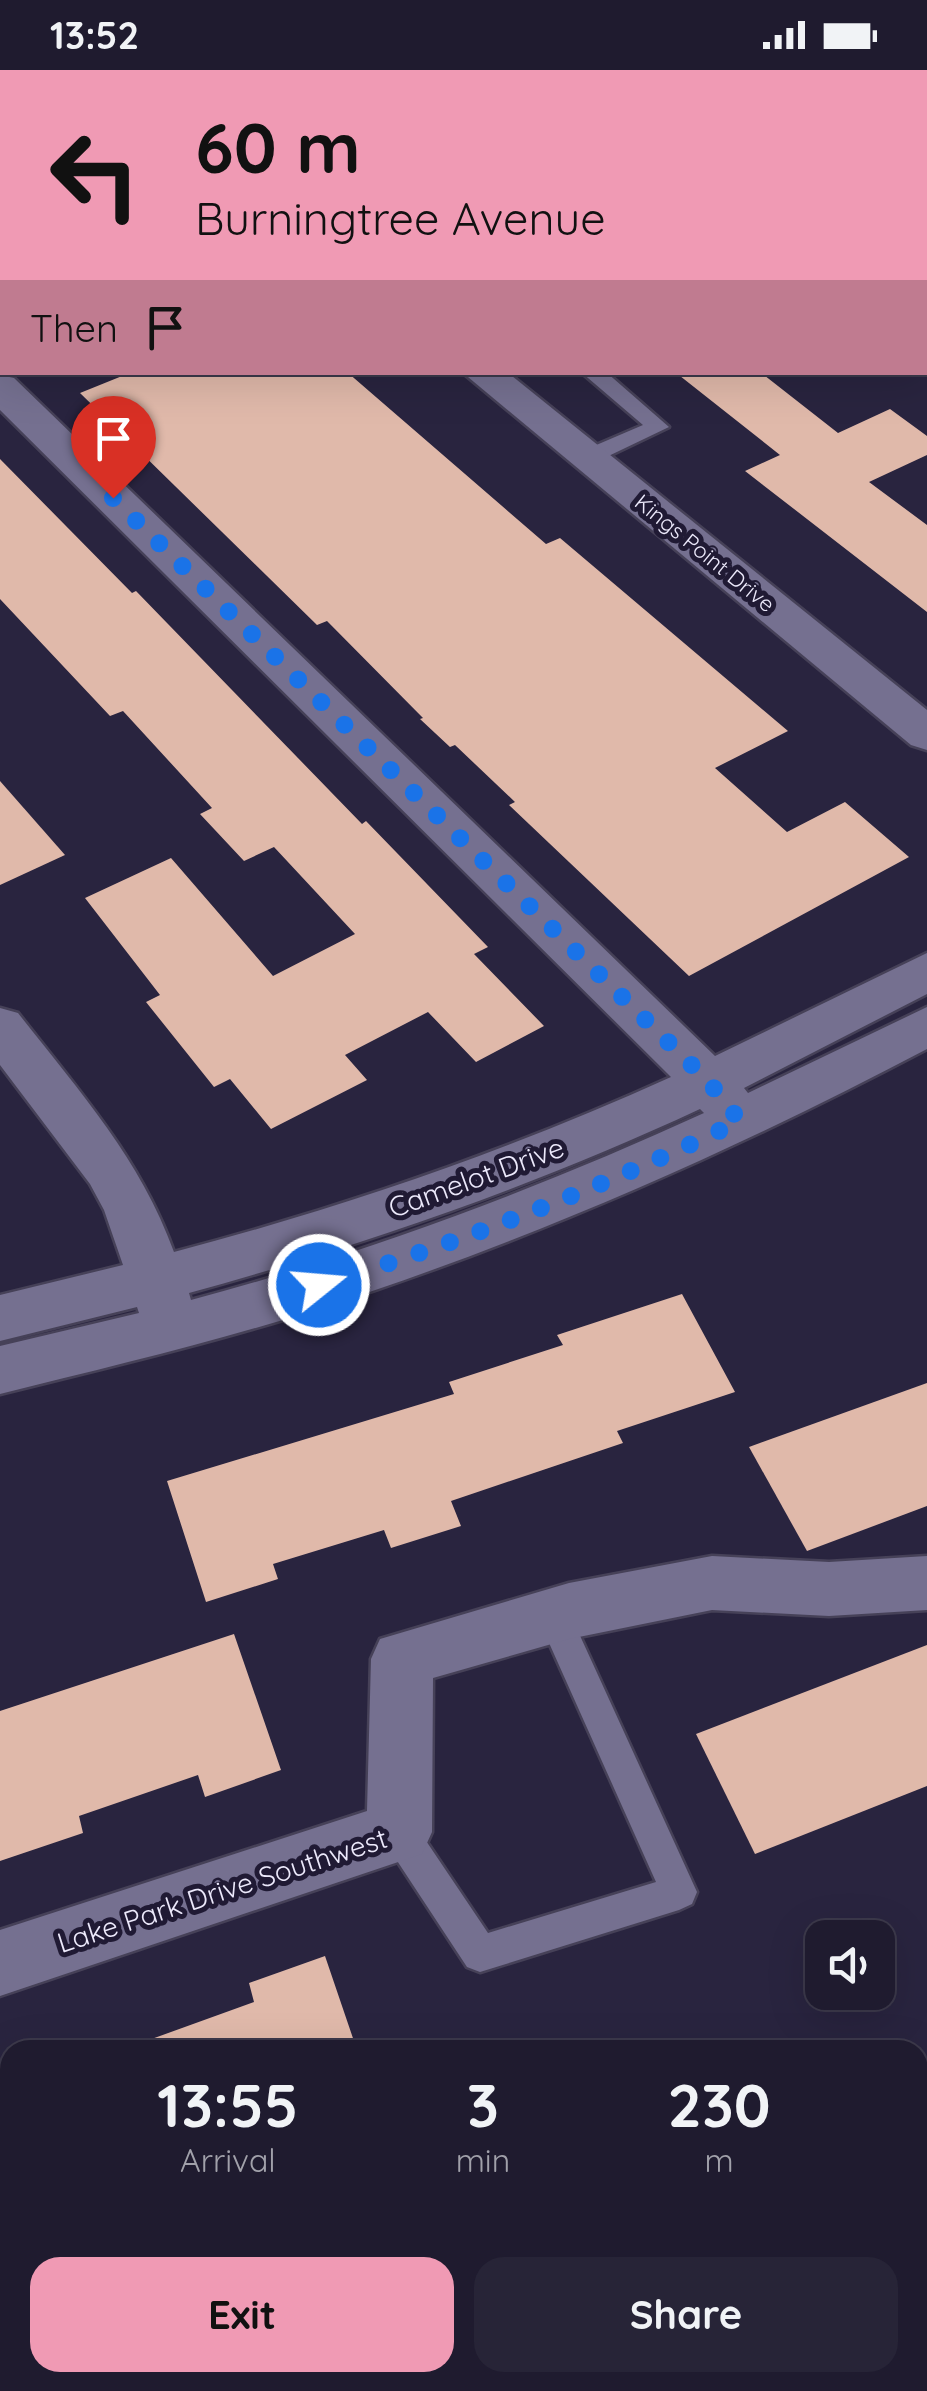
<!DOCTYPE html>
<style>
:root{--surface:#1f1b2f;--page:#272437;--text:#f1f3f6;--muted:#a1a1aa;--line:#3c394b;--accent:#f09ab4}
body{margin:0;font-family:Quicksand,sans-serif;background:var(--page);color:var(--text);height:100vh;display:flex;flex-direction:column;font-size:38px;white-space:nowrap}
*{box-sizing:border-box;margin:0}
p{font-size:32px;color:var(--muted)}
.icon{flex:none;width:55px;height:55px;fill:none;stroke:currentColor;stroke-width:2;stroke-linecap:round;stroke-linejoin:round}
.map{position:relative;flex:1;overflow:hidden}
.details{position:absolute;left:0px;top:1970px;width:928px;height:352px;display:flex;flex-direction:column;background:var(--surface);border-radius:30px 30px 0 0;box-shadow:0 10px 40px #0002,0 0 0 2px var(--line)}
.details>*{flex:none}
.banner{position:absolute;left:0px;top:0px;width:928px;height:305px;box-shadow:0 10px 40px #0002,0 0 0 2px var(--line);background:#f09ab4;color:#111;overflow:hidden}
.fabs{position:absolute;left:805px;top:1850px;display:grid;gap:20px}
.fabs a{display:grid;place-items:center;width:90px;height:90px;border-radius:20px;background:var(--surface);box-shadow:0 10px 40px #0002,0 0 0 2px var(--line);font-size:50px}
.pin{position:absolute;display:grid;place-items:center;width:85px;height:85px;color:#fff;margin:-102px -42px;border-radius:50% 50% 50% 0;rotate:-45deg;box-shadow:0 0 10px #0007}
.pin .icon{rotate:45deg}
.me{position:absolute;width:110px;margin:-55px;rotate:73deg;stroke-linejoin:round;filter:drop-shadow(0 0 8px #0008)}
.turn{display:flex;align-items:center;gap:35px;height:210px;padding:0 30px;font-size:45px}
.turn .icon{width:130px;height:130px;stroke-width:2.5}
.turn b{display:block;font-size:70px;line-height:85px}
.then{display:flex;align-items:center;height:95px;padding:0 30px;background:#0003;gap:20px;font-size:38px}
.eta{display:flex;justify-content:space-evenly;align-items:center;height:170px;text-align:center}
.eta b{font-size:60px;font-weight:700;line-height:70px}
.button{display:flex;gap:20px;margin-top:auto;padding:20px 30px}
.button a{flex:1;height:115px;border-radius:30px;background:var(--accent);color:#111;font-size:40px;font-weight:700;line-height:115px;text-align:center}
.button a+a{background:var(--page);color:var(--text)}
.status{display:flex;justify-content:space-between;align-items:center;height:70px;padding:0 50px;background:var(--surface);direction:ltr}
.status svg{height:28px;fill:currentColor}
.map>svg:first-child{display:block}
.water{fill:#2a6d75;stroke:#64929d;stroke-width:2.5}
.building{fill:#e0b9aa}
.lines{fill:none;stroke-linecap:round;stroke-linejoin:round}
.service-casing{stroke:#464158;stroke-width:5}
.minor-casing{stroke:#464158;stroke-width:5}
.service{fill:#757090;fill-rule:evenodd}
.minor{fill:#757090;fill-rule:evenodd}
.route{stroke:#1a73e8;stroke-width:18;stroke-dasharray:0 32.4}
.labels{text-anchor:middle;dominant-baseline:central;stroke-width:10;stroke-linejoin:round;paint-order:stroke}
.far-street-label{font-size:22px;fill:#ece9fb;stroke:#201a34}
.street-label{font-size:28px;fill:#ece9fb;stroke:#201a34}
</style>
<div class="status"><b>13:52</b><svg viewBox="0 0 49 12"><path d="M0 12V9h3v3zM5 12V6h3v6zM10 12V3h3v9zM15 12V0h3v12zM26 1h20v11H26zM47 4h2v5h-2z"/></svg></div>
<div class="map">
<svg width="927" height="2321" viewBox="0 0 927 2321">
<rect width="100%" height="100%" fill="#29243f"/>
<path class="water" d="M106,2313L383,2312L412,2321H98Z"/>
<g class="building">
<path d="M132,302H347L546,474L560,468L788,661L715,698L787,762L845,732L909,787L689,906L509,735L515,732L455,675L450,677L420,649L423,648L327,551L317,555L80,323Z"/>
<path d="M675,302H760L838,363L890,339L927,366V385L869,412L927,455V542L745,401L780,385Z"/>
<path d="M0,389L132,523L136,521L362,754L366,751L488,877L474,884L544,956L476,992L428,942L345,985L367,1010L271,1059L230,1009L214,1017L146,932L160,925L85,828L171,788L273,906L355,864L274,777L244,791L200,744L212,738L123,641L110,646L0,529Z"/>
<path d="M0,711L65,785L0,815Z"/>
<path d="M682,1224L735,1322L617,1361L623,1373L451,1431L461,1456L391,1478L384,1460L273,1494L278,1509L206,1532L167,1411L454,1324L449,1312L563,1275L557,1265Z"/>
<path d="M927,1313V1436L807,1481L749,1377Z"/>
<path d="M234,1564L281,1700L205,1727L198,1705L79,1746L83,1763L0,1791V1641Z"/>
<path d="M927,1575V1716L755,1784L696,1664Z"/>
<path d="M325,1886L357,1980H136L135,1975L254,1932L249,1913Z"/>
</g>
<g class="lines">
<g class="service-casing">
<g id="service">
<path d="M169,0H189L190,2H170Z"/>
<path d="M476,0H497L498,2H477Z"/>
<path d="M927,66V78L925,79V67Z"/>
<path d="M581,302H606L669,357L596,392H580L577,387L580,382L643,355Z"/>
<path d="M554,1531L566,1535L697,1822L692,1834L679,1840L480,1902L467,1897L386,1774L381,1762L386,1750L399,1745L412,1750L488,1863L656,1812L537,1546L542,1535Z"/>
</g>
</g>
<g class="minor-casing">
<g id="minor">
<path d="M547,0H583L584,2H548Z"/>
<path d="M2,25V47L0,48V26Z"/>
<rect x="0" y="154" width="2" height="24"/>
<path d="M925,241L927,242V267L925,266Z"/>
<path d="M462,302H507L927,640V680L911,675Z"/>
<path d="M0,305L14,308L715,986L927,883V924L744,1018L748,1023L927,937V979C730,1083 527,1172 315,1240C211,1273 105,1298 0,1324V1276L139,1243L137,1237L0,1271V1225L123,1195L104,1140L90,1114L0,995V938L18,943C79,1021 140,1088 174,1182C345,1137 510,1080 671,1007L0,340ZM700,1039L704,1043C538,1119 367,1183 191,1230L189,1223C364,1175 535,1116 700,1039Z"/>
<path d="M712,1486L829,1492L927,1486V1540L829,1546L712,1540L569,1569L433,1608L432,1762L422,1784L0,1926V1860L367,1741L371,1589L380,1569L569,1513Z"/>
</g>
</g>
<use href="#service" class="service"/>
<use href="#minor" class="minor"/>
</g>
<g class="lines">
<path class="route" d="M113,428L708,1011L740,1051C605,1116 463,1172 319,1215"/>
</g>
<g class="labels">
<g class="far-street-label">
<text transform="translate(705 483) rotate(39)">Kings Point Drive</text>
</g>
<g class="street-label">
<text transform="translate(476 1107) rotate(-20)">Camelot Drive</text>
<text transform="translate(222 1820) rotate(-18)">Lake Park Drive Southwest</text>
</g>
</g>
</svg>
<div class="fabs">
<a><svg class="icon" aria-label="sound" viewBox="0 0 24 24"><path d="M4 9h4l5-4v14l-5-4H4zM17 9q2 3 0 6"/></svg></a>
</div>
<div class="pin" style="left:113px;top:428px;background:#d93025"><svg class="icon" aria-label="arrive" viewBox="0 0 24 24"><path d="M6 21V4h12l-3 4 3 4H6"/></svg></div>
<svg class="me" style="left:319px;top:1215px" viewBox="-20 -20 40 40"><circle r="17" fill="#1a73e8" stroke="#fff" stroke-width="3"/><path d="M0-11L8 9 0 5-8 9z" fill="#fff"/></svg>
<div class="banner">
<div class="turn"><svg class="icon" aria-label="left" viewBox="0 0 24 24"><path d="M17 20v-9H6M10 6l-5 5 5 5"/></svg><div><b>60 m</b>Burningtree Avenue</div></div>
<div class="then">Then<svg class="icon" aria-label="arrive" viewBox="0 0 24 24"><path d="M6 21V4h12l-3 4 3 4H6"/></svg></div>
</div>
<section class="details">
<div class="eta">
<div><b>13:55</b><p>Arrival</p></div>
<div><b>3</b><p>min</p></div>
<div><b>230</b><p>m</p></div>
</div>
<div class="button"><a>Exit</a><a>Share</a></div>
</section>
</div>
